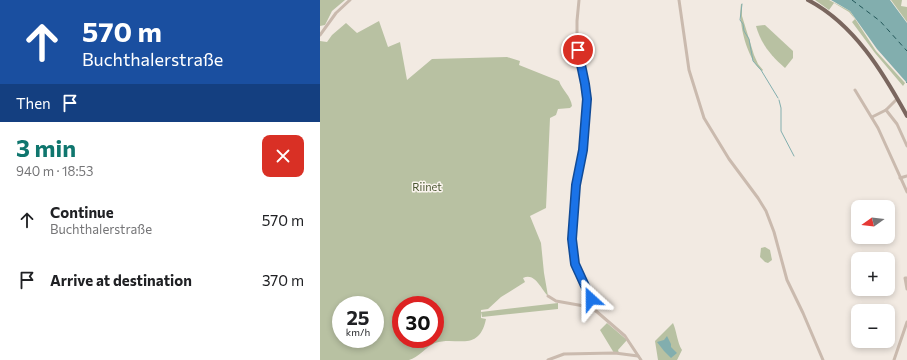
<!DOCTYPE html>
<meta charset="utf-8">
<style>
:root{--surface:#fff;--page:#f6f6f6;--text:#202124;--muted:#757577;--accent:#0f766e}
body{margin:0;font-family:Commissioner,sans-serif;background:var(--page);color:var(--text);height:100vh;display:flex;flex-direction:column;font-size:15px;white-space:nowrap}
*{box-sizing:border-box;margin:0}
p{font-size:13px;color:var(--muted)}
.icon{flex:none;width:22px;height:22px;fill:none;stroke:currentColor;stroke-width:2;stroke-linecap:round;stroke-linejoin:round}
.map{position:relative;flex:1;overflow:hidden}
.side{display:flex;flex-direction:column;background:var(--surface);width:320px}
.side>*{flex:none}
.top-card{background:#1a4fa0;color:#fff;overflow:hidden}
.needle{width:26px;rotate:256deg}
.fabs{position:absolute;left:531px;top:200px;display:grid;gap:8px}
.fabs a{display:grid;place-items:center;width:44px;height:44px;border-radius:8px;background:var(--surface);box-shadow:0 2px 6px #0003;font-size:20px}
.speed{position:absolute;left:12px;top:296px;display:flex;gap:8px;font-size:20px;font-weight:700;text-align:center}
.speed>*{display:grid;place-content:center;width:52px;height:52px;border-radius:50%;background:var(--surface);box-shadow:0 2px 6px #0003;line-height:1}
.speed small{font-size:10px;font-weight:400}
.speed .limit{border:6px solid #d22;background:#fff;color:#111}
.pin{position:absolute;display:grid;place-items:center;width:34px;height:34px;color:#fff;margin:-17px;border:2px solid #fff;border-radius:50%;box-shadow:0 1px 4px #0007}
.me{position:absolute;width:44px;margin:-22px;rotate:336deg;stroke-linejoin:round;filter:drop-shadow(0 0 3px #0008)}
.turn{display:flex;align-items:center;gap:14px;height:84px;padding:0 16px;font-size:18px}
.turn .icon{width:52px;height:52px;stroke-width:2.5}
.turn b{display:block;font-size:28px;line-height:34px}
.then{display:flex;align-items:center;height:38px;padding:0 16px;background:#0003;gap:8px;font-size:15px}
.round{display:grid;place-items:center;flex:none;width:42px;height:42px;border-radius:8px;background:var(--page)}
.summary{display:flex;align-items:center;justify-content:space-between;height:68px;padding:0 16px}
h1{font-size:24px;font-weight:700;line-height:30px;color:var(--accent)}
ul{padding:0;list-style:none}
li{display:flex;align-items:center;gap:12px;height:60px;padding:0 16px}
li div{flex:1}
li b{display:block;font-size:15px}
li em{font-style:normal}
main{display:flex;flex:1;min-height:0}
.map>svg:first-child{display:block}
.green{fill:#b8c1a2;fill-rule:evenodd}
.water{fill:#82aeae}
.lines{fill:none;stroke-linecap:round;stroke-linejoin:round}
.stream{stroke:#82aeae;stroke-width:1}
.ferry{stroke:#235759;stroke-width:1;stroke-dasharray:5 4;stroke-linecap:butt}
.minor{stroke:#cabaae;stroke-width:3}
.major{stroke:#7a665e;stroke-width:4}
.route-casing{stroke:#114b97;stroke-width:10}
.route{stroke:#1a73e8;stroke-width:7}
.labels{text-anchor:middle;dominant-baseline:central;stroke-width:3;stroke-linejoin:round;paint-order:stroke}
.park-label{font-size:11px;fill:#4a5631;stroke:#faf4ee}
</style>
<main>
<section class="side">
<div class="top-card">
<div class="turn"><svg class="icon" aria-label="ahead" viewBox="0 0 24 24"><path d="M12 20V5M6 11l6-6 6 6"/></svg><div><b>570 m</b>Buchthalerstraße</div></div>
<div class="then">Then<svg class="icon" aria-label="arrive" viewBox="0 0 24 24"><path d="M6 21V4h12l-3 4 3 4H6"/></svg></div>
</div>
<div class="summary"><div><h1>3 min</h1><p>940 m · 18:53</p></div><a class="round" style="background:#d93025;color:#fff"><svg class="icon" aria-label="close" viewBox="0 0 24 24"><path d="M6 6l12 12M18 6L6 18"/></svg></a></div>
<ul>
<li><svg class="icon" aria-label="ahead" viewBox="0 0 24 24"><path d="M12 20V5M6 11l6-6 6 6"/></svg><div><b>Continue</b><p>Buchthalerstraße</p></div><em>570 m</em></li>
<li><svg class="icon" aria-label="arrive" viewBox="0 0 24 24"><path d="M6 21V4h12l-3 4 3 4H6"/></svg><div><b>Arrive at destination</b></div><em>370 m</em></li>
</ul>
</section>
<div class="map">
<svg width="587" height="360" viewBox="0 0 587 360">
<rect width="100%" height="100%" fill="#f2eae2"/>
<g class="green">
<path d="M0,0H25L12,11L5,25L0,26Z"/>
<path d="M495,0H509L530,11L556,51L585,83L583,86L555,53L532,22L535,19L529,12L514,3L509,10Z"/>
<path d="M571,0H582L581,6L587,7V22Z"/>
<path d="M421,4H422V16L434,55L438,64L443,70L442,71C427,59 418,23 421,4Z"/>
<path d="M59,21L68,47L80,42L87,80L112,59L187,57L200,61L199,65L239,81C242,90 251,96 252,106L250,108L238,109L236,115L230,118L226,208L210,216L221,243L224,273L228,296C221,289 215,272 203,278L205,282L181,297L168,309L161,310V318L166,319C159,353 136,336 115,343C106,347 98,358 89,360C82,360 72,360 65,360C43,360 22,360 0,360V41L7,42L12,35L26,23L37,33ZM21,305H55V339H21ZM81,305H115V339H81Z"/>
<path d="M445,25L473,51V58L465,68C451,56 441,44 436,26Z"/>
<path d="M445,247L450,250L452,260L448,263L445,262L440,257L441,248Z"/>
<path d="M238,303V309L162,317L161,312Z"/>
<path d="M287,323L307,340L298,350L299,353H294L280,330Z"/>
<path d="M353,323C357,332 357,342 362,350L357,360H338L335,341Z"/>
</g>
<g class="water">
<path d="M511,0H570L587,23V83L557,49L530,11Z"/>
<path d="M347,336L351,344V347L357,353L351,358L344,351L337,342L344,340Z"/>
</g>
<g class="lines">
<g class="stream">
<path d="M422,4L420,20L423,24L424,31L429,39L433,61L441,70L458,98"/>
<path d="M459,100L461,108V131L474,156"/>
</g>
<g class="ferry">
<path d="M532,0L560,21L587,51"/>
<path d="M587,83V82"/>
</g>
<g class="minor">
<path d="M259,0L257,21V42L267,99L263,149L256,185L252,224L253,255L255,264L276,311L305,336L321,360"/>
<path d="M359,0L369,70L384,118L409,159L438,198L446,211L454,232L467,280L483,313L503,360"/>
<path d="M0,35L16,13L30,0"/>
<path d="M535,90L558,128L587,192"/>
<path d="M566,110L577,124L587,146"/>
<path d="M552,117L566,110L577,99"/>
<path d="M580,178L587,176"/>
<path d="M587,278H585L587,289"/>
<path d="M228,296L236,301L264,306L276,311"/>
<path d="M228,360L244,354L295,353L318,356"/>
<path d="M574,360L587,322"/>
</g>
<path class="major" d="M488,0C534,24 563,72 587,116"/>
</g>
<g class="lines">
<g class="route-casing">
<path id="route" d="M258,50L265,84L267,99L263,150L256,185L252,239L255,264L271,299"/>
</g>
<use href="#route" class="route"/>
</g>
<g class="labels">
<g class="park-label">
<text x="107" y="186">Riinet</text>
</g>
</g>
</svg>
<div class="fabs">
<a><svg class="needle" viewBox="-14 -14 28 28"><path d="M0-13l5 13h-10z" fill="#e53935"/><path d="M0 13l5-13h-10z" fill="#757577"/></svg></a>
<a>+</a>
<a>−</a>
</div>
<div class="speed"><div>25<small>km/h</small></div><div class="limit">30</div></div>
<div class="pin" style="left:258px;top:50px;background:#d93025"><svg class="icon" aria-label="arrive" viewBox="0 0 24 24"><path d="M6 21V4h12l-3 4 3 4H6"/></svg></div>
<svg class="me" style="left:271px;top:299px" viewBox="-20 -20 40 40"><path d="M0-17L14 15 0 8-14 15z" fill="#1a73e8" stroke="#fff" stroke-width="4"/></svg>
</div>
</main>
